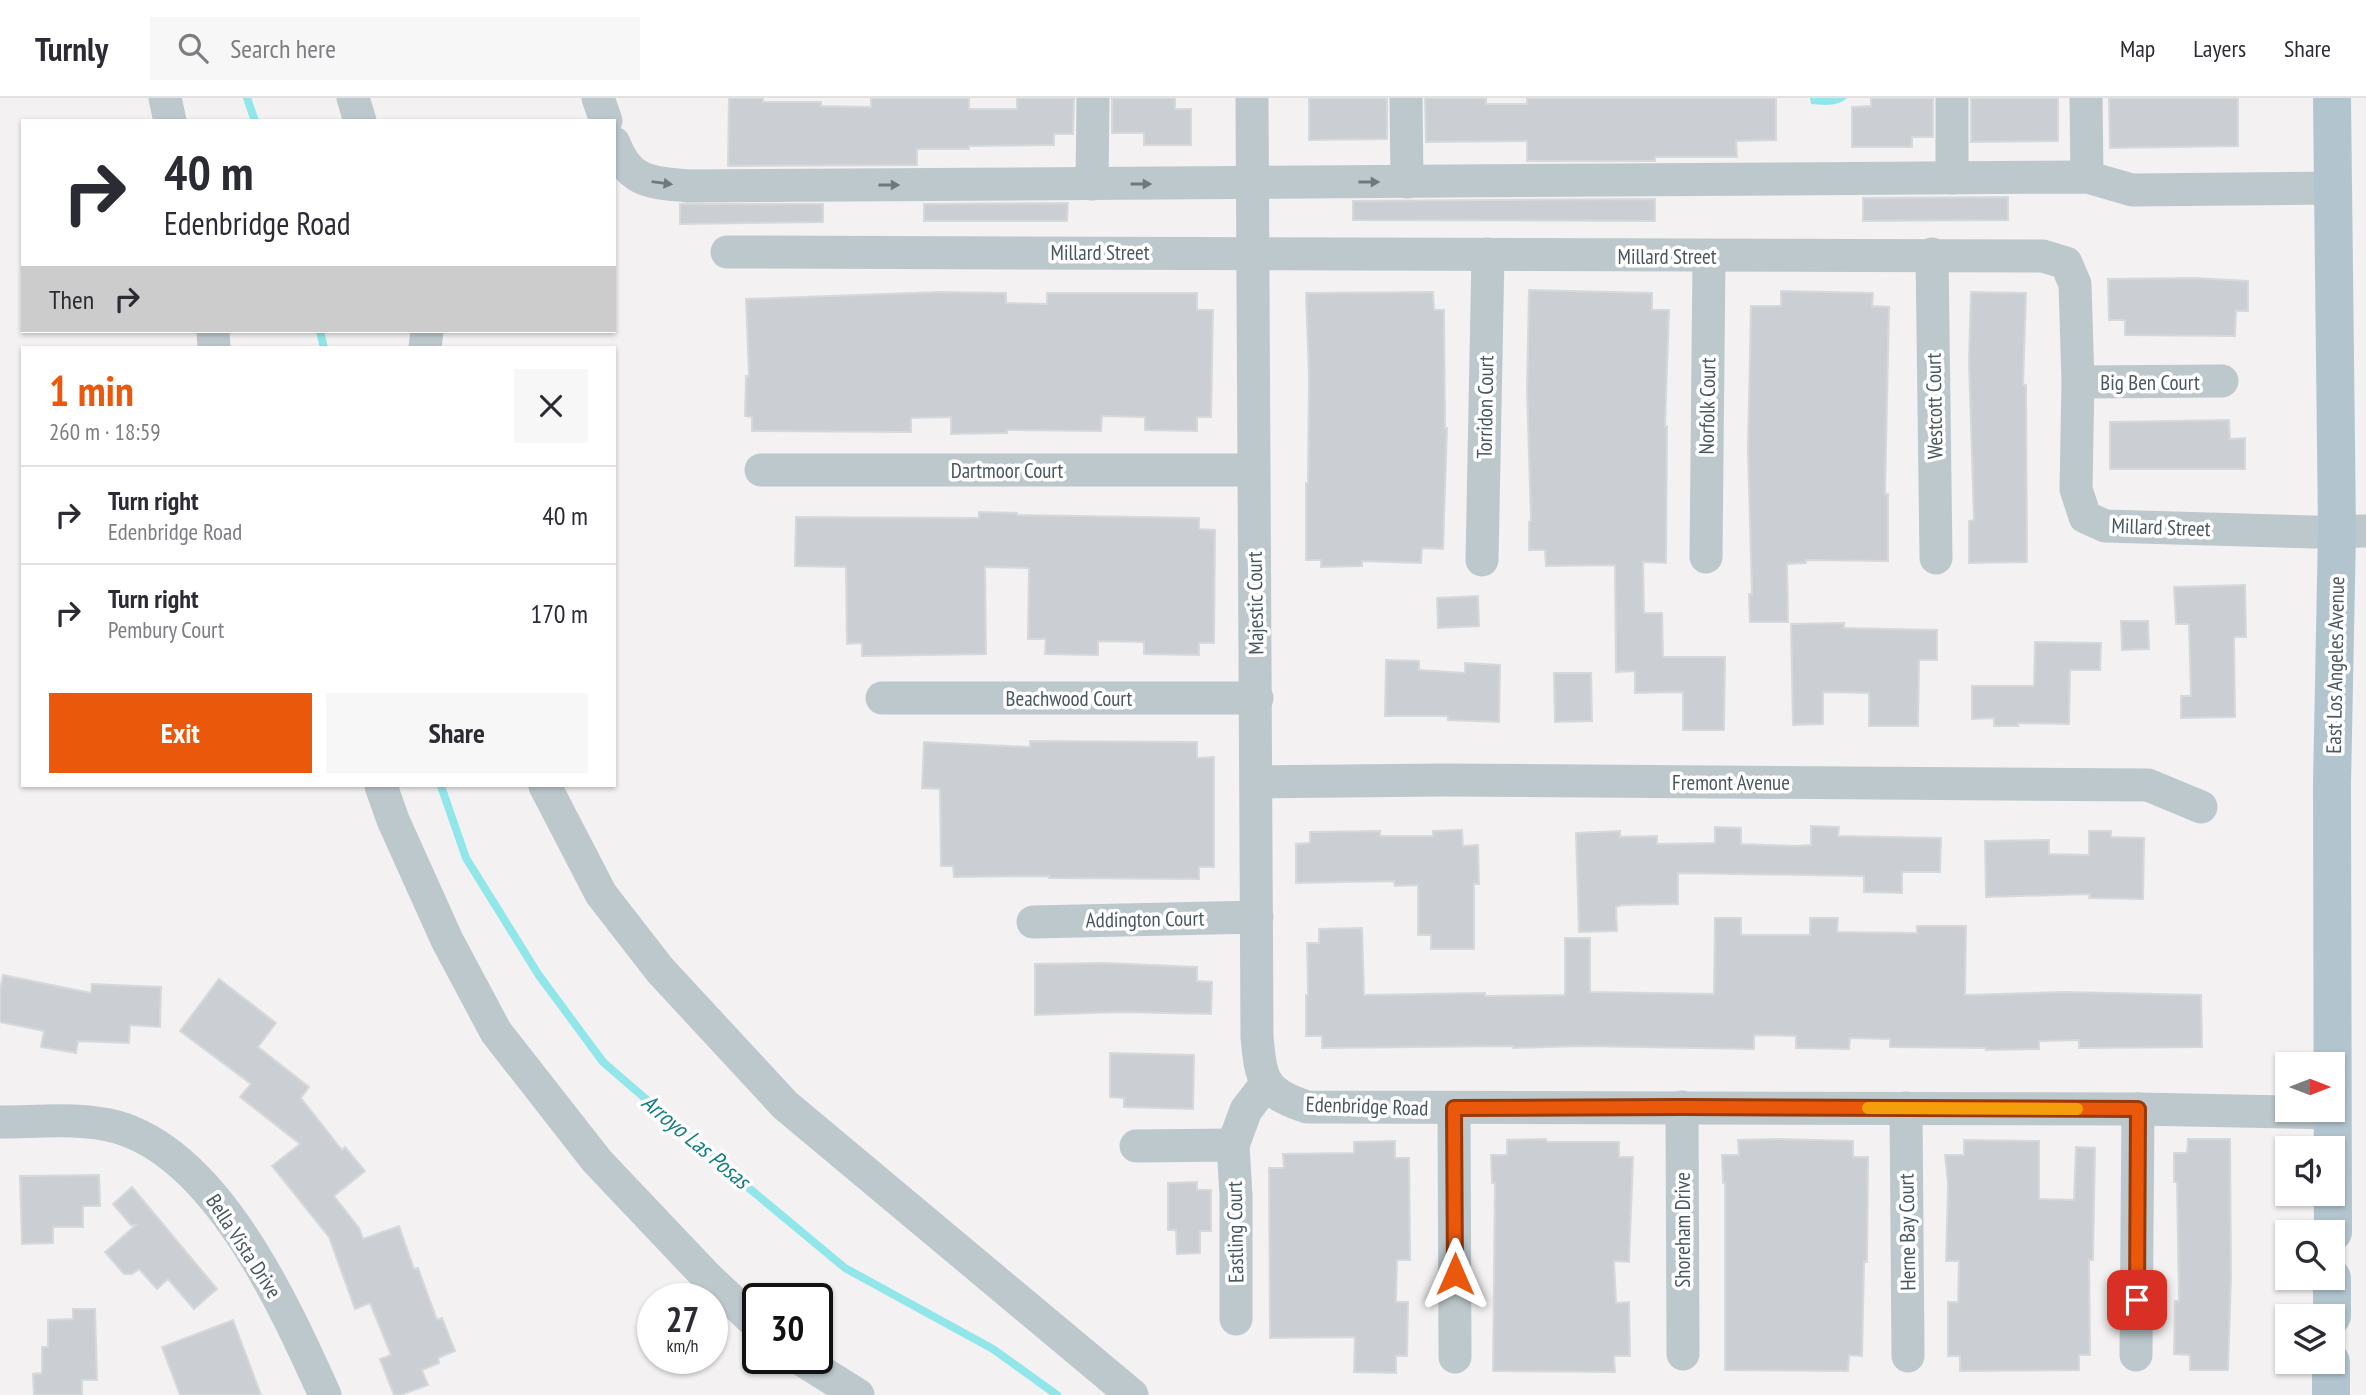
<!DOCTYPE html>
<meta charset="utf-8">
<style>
:root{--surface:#fff;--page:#f7f7f7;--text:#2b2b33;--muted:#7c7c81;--line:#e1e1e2;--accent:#ea580c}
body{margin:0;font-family:"PT Sans Narrow",sans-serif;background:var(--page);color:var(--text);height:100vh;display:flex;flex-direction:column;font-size:26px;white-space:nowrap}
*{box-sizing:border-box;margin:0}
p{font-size:23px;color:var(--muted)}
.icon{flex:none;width:38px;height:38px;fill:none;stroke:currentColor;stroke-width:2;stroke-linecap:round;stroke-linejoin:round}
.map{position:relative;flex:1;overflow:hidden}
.drawer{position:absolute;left:21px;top:248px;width:595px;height:441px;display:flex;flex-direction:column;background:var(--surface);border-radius:0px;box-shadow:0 2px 5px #0004}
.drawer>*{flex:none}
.guide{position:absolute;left:21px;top:21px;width:595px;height:214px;border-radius:0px;box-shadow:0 2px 5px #0004;background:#fff;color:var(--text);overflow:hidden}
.needle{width:46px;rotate:90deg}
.buttons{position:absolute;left:2275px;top:954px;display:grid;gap:14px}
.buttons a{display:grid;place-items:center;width:70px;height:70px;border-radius:0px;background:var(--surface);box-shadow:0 2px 5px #0004;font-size:35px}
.speed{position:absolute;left:637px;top:1185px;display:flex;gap:14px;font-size:35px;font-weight:700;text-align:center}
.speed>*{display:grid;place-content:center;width:91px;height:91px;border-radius:50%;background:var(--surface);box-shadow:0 2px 5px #0004;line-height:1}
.speed small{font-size:18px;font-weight:400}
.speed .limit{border:4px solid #111;border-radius:10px;background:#fff;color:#111}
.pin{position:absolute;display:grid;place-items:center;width:60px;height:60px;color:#fff;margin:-30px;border-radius:14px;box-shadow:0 4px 10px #0006}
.me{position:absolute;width:77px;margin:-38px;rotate:0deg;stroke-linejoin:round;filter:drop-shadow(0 0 5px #0008)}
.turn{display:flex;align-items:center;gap:24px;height:147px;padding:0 28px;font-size:32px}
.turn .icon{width:91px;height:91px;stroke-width:2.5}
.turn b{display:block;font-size:49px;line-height:60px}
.then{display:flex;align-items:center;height:66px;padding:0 28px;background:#0003;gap:14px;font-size:26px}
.round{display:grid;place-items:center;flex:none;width:74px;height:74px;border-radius:0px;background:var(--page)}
.summary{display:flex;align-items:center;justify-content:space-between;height:119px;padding:0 28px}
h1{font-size:42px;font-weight:700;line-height:52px;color:var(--accent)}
.button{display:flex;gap:14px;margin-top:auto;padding:14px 28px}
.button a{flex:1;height:80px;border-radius:0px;background:var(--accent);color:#fff;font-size:28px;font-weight:700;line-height:80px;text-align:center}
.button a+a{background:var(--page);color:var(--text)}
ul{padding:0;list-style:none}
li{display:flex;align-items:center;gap:21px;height:98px;padding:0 28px;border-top:2px solid var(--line)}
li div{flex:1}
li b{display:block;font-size:26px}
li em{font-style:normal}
header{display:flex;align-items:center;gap:42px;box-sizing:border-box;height:98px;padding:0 35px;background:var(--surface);border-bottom:2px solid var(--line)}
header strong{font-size:33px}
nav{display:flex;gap:38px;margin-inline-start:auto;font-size:24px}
.search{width:490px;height:63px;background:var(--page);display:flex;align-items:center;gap:18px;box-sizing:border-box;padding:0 24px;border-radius:0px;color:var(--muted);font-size:26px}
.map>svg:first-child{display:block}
.water{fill:#91e6e9}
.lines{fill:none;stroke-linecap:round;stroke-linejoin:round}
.stream{stroke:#91e6e9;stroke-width:8}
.building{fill:#cbcfd3;stroke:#d5d9dc;stroke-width:2}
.minor{stroke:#bdc8cd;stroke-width:33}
.major{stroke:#b2c5ce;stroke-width:38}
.oneway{fill:#6c7a7f}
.route-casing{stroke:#983908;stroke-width:18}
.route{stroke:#ea580c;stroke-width:12}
.slow{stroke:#f59e0b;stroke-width:12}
.labels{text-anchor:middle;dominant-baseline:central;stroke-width:7;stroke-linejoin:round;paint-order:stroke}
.street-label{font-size:21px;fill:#49585e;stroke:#fff}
.water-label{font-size:23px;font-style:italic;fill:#127e83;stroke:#fff}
</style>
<header>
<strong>Turnly</strong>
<div class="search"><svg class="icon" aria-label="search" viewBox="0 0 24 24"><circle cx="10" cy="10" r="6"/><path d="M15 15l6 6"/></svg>Search here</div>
<nav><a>Map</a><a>Layers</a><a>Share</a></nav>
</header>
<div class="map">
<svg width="2366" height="1297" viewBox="0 0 2366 1297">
<rect width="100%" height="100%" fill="#f3f1f2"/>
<path class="water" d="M1810,0H1847C1837,9 1824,7 1811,6Z"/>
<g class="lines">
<g class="stream">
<path d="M247,0L255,23"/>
<path d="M320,233L324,250"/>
<path d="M441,688L466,760L538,876L603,964L750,1091L845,1170L993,1251L1057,1297"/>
</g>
</g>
<g class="building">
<path d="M729,0H763V4H821V8L871,9V0H969V11H1017V0H1074L1073,36H1054V47L969,48V51H917V67L728,68Z"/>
<path d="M1112,0H1175V11H1191V47H1144V35H1112Z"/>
<path d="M1309,0H1387V41L1309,42Z"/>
<path d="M1425,0H1486V6H1527V0H1776V42L1736,43L1737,59H1655V63H1527V43L1426,44Z"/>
<path d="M1871,0H1933V39H1912V49H1852V9L1871,8Z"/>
<path d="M1971,0H2058V43L1971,44Z"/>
<path d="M2109,0H2238V48L2110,50Z"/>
<path d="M2008,99V122L1863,123V100Z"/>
<path d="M1655,101V123L1353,122V103Z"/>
<path d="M1068,105L1067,123H924V106Z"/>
<path d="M680,106H823V124L680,126Z"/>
<path d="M2195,180L2248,183V213H2236L2235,238L2125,237V222H2109L2108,181Z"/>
<path d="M1529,192L1652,195V212H1669L1665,328H1667L1666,465L1643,464L1644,515H1662L1663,559H1725L1724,632H1683V594L1635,595V573L1616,574L1615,467L1546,468L1545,452H1529V424L1531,423L1527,291Z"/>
<path d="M1781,193L1873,195L1872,208L1889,209L1885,396H1888V463L1806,462V465L1787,466L1788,524H1750L1749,496H1752L1748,351L1751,208H1781Z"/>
<path d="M940,194L1006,195V205L1047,206V195H1197V212H1213L1211,319H1197V333L1145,332V319L1102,318L1101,333L1007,332V335L951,336V319L911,320V334L752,333V319L745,318L746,278H749L746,201Z"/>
<path d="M1433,194L1434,212H1444L1445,330H1447L1443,451L1422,450L1421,465L1362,463V468L1321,469V462H1306V385H1308L1309,279L1306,195Z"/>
<path d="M1971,194L2026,195L2023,287H2026L2027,464L1969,465V423L1974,422L1969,263Z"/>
<path d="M2229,322L2230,341L2245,340V371H2110V324Z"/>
<path d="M979,414L1017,415V417L1199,420V431L1215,432L1214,545H1199V557L1144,556V544L1098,543V557L1045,556L1046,541H1028L1029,470L985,469L986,556L862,558V545L847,546L846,469L795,468L796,419L979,420Z"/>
<path d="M2245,487L2246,539H2234L2235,619L2181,620V598H2191L2189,526H2176L2174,489Z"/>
<path d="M1478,498L1479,528L1438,530L1437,500Z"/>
<path d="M2121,523H2148L2149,551L2122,552Z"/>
<path d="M1844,525V530L1937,532V562H1919L1918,628H1869V595L1823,594V626L1793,627L1791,526Z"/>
<path d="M2035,544L2101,545L2100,572H2070L2069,626L2018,625V628H1994V620L1972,621V588H2034Z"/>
<path d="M1386,562L1419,563V572L1465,575V565L1500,567L1499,624L1448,622V618H1385Z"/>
<path d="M1554,575H1591L1592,623L1555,624Z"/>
<path d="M1030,643L1197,644V660L1214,659V769H1199V781L1049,780V778L954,779L953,768H941L940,691L922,690L924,644L1030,649Z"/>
<path d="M1811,728L1839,729L1838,738L1941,740L1940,774H1902V795L1864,794V778L1678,775V806L1622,807L1616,809L1617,833L1579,834L1576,735L1620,733V739L1657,738V746L1715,745V729L1741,730V746L1795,748L1811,747Z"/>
<path d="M1462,732L1463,748L1478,747L1479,786H1474V851H1431V837H1418V787L1395,788L1394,783L1296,785V746L1310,745V734L1380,733V738H1433V733Z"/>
<path d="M2089,733H2111V739L2144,740L2143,801L2089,800L2090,796L1986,799L1985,743L2049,742V756L2089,757Z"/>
<path d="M1715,820H1741V837H1810V820H1838L1837,834L1917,835V828H1966L1965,897L2064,894L2201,897L2202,949L2079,950V942L2039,943V951L1986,952V950L1890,949V941L1850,940L1849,951L1796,950V938L1754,937V951L1580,948L1513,950V948L1322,950V938H1306V897H1308L1307,845H1319V831L1362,830L1364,897L1485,895V898L1565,897V840H1590V894L1714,896Z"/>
<path d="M1104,865L1197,869V883L1212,884L1211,916L1120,914L1035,917V866Z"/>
<path d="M3,877L91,895L92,886L161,889L160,929L130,927L129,945L78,943L76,955L41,949L44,933L0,924V892Z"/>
<path d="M219,881L276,925L258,949L309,989L301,1000L342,1052L345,1049L365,1073L334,1098L359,1130L363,1141L399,1128L414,1171L418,1170L437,1222L442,1220L455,1253L438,1260L439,1265L422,1272L428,1287L401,1297H394L380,1261L391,1257L370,1205L355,1211L329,1139L272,1068L300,1046L240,999L251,986L180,933Z"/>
<path d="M1110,955L1194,957L1193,1011L1124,1009V1000L1110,999Z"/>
<path d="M1546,1041L1547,1044H1619V1059H1633L1629,1164L1614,1163L1616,1205L1629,1204L1630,1258H1614L1615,1274L1493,1273L1495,1085H1492L1491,1057H1507V1042Z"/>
<path d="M1777,1041L1853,1043V1059H1868L1867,1164H1864L1862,1258L1849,1257L1848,1273L1725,1272V1085H1723L1722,1057H1739L1738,1042Z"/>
<path d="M2188,1041H2230L2231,1178L2228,1272H2190V1257L2174,1256L2175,1203H2179L2177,1084H2174V1055H2187Z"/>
<path d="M1964,1042L2039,1043V1101L2074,1102L2076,1049L2095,1050L2093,1162H2089L2090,1257H2079V1272L1960,1273V1258H1948V1204H1958L1959,1163H1946L1948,1086L1945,1057H1964Z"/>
<path d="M1395,1043V1060H1409L1410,1162H1397L1396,1204H1408L1407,1258H1396V1275L1354,1274L1355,1239L1270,1240L1269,1070H1284L1283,1056L1354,1055V1044Z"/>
<path d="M99,1077L100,1108H83V1129H53V1145L22,1146L20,1078Z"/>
<path d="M1197,1084V1092H1211V1133H1200V1155L1177,1156L1176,1132H1168V1085Z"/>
<path d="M132,1089L217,1191L194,1211L168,1181L157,1191L139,1171L132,1176H124L105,1154L136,1127H131L113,1106Z"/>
<path d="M73,1211H95L97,1282H82V1297H34L33,1276L42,1275V1249H48V1222L73,1221Z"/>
<path d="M233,1222L261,1297H180L162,1249Z"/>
</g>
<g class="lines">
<g class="minor">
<path d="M165,0L170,23"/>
<path d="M353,0L360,23"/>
<path d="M598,0L606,23"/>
<path d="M1252,0L1257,939C1261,982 1263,995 1307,1009L2138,1011L2334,1015"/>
<path d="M1406,0L1407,84"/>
<path d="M2086,0L2087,79"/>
<path d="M614,45C629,85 650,84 688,88L2087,79L2132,92L2334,90"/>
<path d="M1952,80V0"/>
<path d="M1092,86L1093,0"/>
<path d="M727,154L2043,158L2066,165L2075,186L2078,284L2076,391L2085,419L2105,428L2314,434L2366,433"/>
<path d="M1932,156L1936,460"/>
<path d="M213,233L214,250"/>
<path d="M425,250L427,233"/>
<path d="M2078,284L2222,283"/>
<path d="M761,372H1253"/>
<path d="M1706,459L1709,158"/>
<path d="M1482,462L1488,156"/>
<path d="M882,600H1257"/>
<path d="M1256,684L1443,682L2148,687L2201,709"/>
<path d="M381,688L393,722L447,842L496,934L597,1063L708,1180L758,1227"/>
<path d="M545,688L601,796L660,872L785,1007L1132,1297"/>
<path d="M1033,824L1257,819"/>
<path d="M1682,1009L1683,1256"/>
<path d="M1454,1010L1455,1259"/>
<path d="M1906,1010L1908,1258"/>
<path d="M0,1024C38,1024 80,1019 117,1029C218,1058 285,1209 325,1297"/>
<path d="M1136,1048L1233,1047"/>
<path d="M1236,1221V1097L1233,1047L1246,1012L1267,985"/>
<path d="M2136,1257L2138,1011"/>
<path d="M799,1260L858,1297"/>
</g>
<g class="major">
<path d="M2332,0L2337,433L2332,686L2333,1134"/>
<path d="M2332,1218V1180"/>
<path d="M2331,1297V1264"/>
</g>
</g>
<defs><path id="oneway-solid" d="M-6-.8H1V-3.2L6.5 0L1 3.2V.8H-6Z" transform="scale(1.75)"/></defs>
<g class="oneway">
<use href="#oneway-solid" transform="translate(1369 84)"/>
<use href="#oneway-solid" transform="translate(662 85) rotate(7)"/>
<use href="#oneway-solid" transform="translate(1141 86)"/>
<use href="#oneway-solid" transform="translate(889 87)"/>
</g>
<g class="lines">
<g class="route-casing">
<path id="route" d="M1455,1176L1454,1010L1682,1009L2138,1011L2137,1202"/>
</g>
<use href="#route" class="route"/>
<path class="slow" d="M1868,1010L2077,1011"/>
</g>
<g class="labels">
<g class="street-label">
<text x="1100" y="154">Millard Street</text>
<text x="1667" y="158">Millard Street</text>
<text x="2150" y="284">Big Ben Court</text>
<text transform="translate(1707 308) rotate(-89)">Norfolk Court</text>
<text transform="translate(1934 308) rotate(-91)">Westcott Court</text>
<text transform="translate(1485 309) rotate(-89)">Torridon Court</text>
<text x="1007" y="372">Dartmoor Court</text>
<text transform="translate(2161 429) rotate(2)">Millard Street</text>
<text transform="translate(1255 505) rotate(-91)">Majestic Court</text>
<text transform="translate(2335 567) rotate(-89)">East Los Angeles Avenue</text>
<text x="1069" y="600">Beachwood Court</text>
<text x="1731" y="684">Fremont Avenue</text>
<text transform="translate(1145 821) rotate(-1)">Addington Court</text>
<text transform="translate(1367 1008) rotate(2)">Edenbridge Road</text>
<text transform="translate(1682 1132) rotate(-90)">Shoreham Drive</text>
<text transform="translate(1235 1134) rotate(-91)">Eastling Court</text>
<text transform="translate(1907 1134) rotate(-91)">Herne Bay Court</text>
<text transform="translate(244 1148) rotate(57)">Bella Vista Drive</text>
</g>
<g class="water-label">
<text transform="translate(696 1043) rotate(40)">Arroyo Las Posas</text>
</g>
</g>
</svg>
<div class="buttons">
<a><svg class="needle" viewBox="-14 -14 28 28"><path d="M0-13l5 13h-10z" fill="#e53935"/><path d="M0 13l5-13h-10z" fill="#7c7c81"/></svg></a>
<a><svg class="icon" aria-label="sound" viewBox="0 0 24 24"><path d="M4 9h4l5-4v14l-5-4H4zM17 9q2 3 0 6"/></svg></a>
<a><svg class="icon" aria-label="search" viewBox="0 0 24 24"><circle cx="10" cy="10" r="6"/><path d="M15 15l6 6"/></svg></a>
<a><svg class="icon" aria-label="layers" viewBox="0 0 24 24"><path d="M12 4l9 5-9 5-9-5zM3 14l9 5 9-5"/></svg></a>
</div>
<div class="speed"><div>27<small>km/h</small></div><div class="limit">30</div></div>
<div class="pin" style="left:2137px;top:1202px;background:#d93025"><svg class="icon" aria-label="arrive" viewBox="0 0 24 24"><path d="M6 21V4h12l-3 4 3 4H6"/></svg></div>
<svg class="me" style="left:1455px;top:1176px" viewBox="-20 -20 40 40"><path d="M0-17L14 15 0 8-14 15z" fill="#ea580c" stroke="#fff" stroke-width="4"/></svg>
<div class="guide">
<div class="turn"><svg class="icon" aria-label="right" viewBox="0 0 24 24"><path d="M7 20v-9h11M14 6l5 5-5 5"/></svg><div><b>40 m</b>Edenbridge Road</div></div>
<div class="then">Then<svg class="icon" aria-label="right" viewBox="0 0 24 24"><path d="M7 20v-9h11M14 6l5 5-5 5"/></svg></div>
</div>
<section class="drawer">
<div class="summary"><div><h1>1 min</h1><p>260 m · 18:59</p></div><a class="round"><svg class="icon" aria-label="close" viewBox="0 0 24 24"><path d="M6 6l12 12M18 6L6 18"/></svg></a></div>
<ul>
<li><svg class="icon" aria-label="right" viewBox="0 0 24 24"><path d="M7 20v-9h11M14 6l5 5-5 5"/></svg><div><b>Turn right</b><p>Edenbridge Road</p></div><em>40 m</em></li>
<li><svg class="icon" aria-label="right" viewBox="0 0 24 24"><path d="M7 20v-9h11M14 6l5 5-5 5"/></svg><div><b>Turn right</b><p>Pembury Court</p></div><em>170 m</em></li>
</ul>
<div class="button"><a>Exit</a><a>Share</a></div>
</section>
</div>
